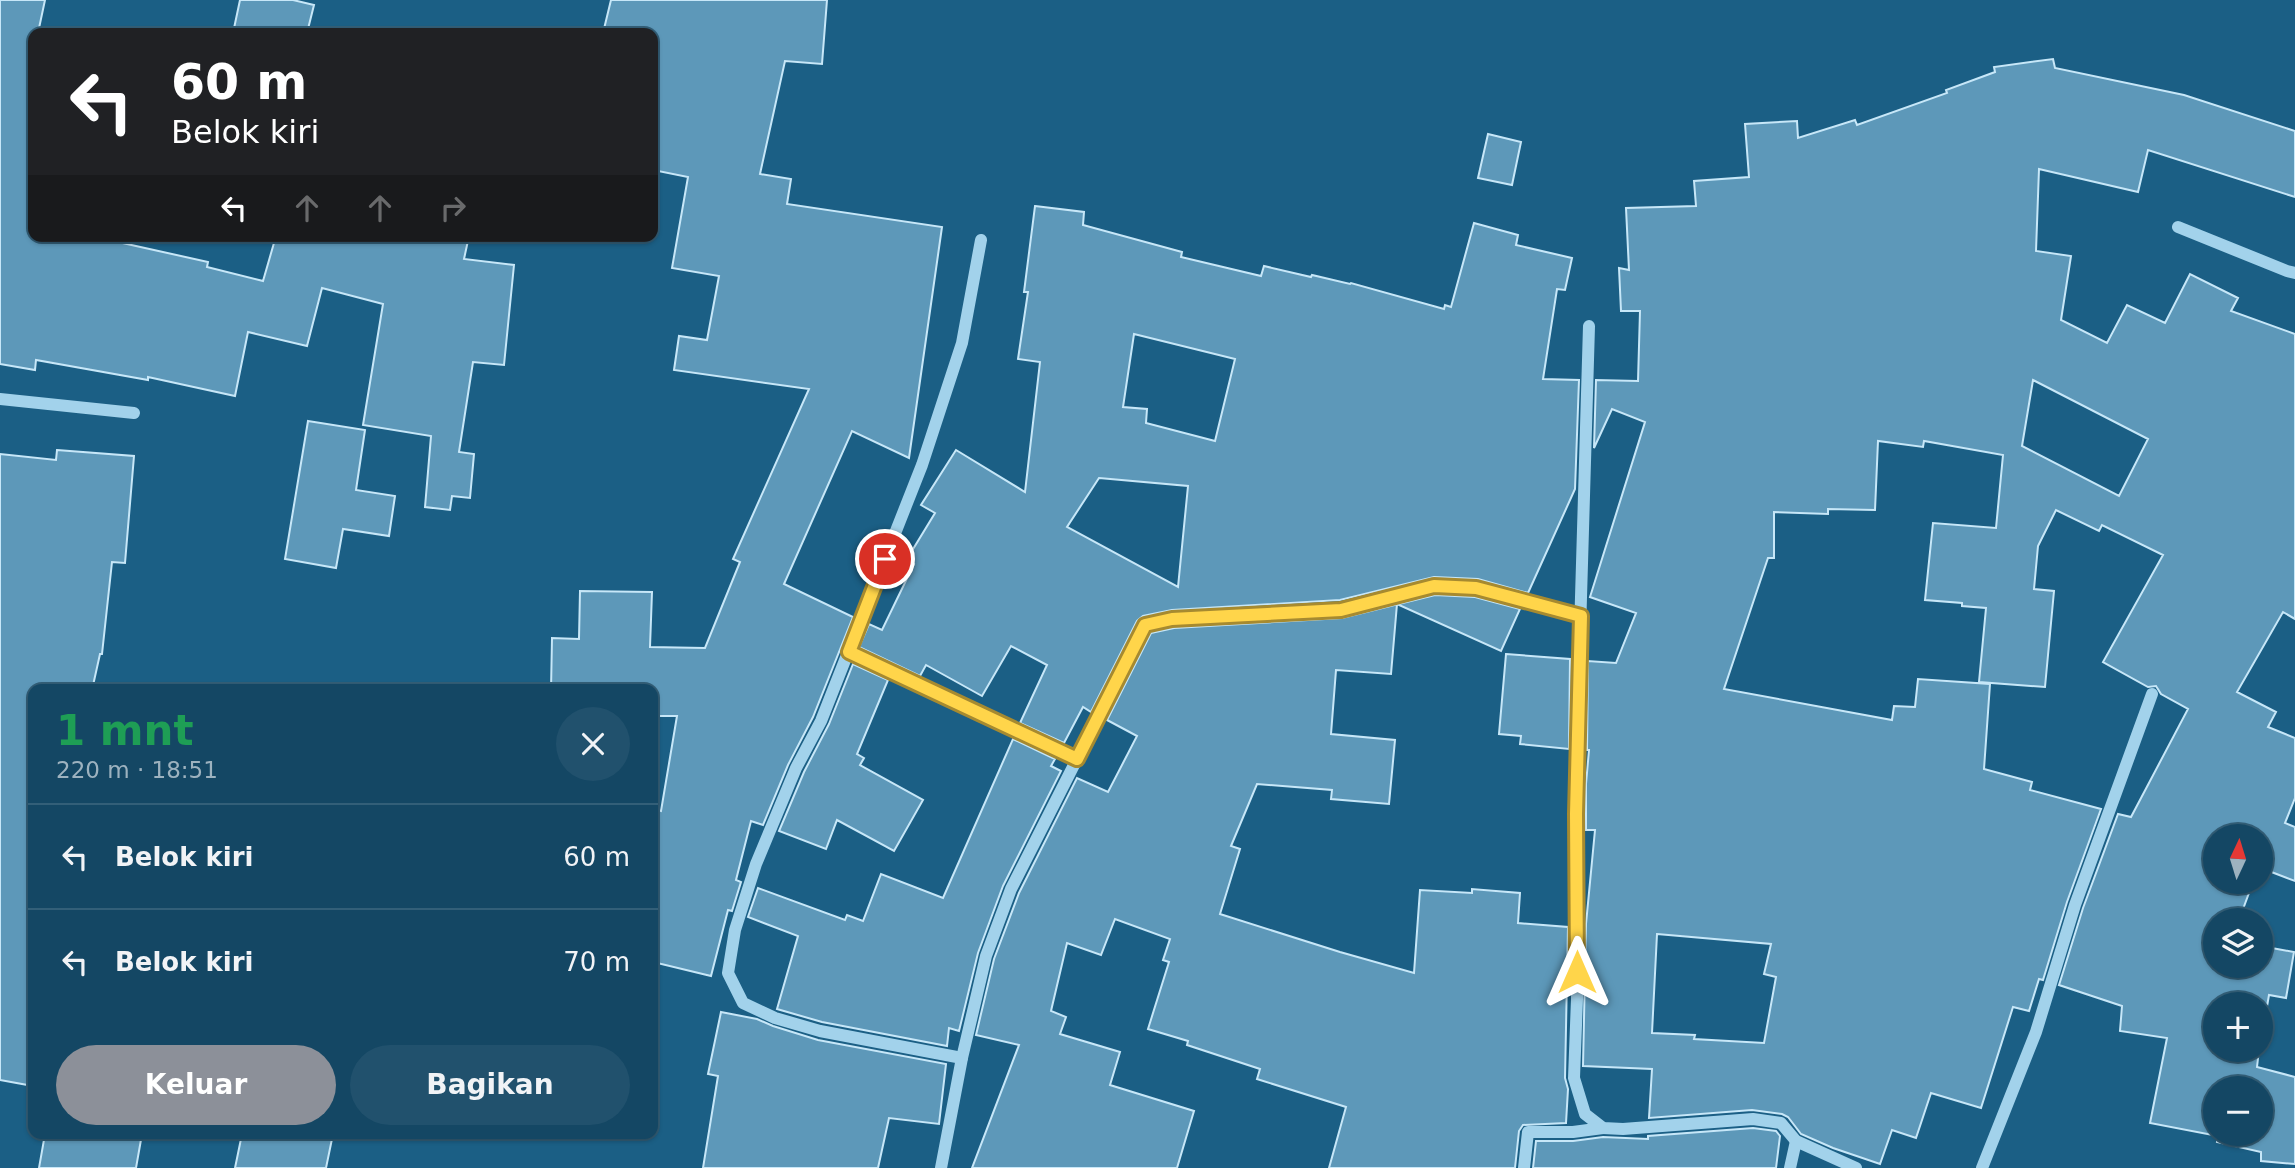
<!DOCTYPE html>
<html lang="id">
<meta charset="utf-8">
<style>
:root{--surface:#144764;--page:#21516d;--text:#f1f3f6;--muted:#9db2bf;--line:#335f78;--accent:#8c9099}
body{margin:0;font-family:"DejaVu Sans",sans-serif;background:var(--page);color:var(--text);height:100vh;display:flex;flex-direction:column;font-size:26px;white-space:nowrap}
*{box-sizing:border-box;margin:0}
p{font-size:23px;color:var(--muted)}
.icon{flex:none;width:38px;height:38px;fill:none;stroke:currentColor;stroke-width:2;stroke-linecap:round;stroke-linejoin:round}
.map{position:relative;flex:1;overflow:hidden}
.panel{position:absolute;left:28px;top:684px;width:630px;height:455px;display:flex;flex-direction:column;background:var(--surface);border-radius:14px;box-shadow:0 2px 5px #0004,0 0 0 2px var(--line)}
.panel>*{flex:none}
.banner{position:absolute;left:28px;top:28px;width:630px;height:214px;border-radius:14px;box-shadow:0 2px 5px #0004,0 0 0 2px var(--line);background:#202124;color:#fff;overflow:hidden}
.needle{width:46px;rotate:4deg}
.controls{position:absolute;left:2203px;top:824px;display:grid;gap:14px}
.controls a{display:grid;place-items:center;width:70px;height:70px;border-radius:50%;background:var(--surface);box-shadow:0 2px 5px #0004,0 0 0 2px var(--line);font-size:35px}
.pin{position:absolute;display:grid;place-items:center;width:60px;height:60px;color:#fff;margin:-30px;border:4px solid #fff;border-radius:50%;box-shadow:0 2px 7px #0007}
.me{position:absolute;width:77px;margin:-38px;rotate:0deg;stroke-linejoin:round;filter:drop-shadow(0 0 5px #0008)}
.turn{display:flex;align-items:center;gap:24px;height:147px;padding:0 28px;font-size:32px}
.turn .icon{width:91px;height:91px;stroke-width:2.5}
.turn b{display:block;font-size:49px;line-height:60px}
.lanes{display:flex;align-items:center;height:66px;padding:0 28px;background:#0003;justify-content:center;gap:35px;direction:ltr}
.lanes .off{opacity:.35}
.round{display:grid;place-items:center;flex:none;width:74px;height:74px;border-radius:37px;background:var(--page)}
.summary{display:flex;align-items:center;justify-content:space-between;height:119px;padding:0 28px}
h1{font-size:42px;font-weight:700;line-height:52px;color:#1e9e55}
.action{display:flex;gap:14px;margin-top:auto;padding:14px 28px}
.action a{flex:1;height:80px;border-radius:42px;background:var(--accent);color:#fff;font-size:28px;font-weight:700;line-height:80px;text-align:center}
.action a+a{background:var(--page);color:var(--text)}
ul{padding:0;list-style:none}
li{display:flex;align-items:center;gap:21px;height:105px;padding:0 28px;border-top:2px solid var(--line)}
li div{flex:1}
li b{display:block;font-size:26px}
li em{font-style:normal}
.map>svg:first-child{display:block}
.building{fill:#5d98b9;stroke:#c7e7f8;stroke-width:2;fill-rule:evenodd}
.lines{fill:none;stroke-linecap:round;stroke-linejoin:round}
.minor{stroke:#a2d2eb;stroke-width:12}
.route-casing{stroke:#a68a30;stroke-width:18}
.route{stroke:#ffd54a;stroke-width:12}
</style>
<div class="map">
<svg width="2295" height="1168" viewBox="0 0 2295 1168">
<rect width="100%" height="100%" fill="#1b5f85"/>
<g class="building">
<path d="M0,0H45L38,33H33V236H82L118,242L208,262L207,267L263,281L276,236H469L464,259L514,265L504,365L473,362L459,452L474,454L470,498L452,496L450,510L425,507L431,436L363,425L383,304L322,288L307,346L248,332L235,396L148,377V380L36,360L35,370L0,364Z"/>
<path d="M240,0H293L314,5L307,33H233Z"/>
<path d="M611,0H827L822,64L785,61L760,174L791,179L787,204L942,227L909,458L852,431L784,584L853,617L813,717L788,765L763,825L751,821L736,880L741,882L732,911L728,910L711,976L653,962V809L661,811L677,716H653V690H551L552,638L579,639L580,591L652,592L650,647L705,648L740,562L733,559L809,389L674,370L679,336L707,340L719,276L672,268L688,177L653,170V33H603Z"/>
<path d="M2053,59L2055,68L2184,95L2295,131V197L2148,150L2138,192L2039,169L2036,251L2071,256L2061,320L2107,343L2127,305L2165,323L2190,274L2238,298L2231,311L2295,334V619L2283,612L2237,692L2276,712L2268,727L2295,738V798L2285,823L2295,827V881L2261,868V836H2216V882H2253L2239,920H2216V966H2261V946L2294,952L2286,998L2269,995L2261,1041V1004H2216V1050H2259L2257,1067L2295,1077V1164L2261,1161V1152L2217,1142L2218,1136L2150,1123L2167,1038L2120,1031L2122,1006L2059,985L2083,908L2118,814L2131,817L2188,709L2161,694L2156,686L2148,687L2103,662L2163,555L2102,525L2099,531L2056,510L2038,546L2034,589L2054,591L2045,687L1979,682L1986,608L1962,606V603L1925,600L1933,523L1996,528L2003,455L1924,441L1923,447L1878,441L1875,510L1828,509V514L1774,512V558H1768L1724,689L1892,720L1894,706L1915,707L1918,679L1990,684L1984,769L2032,782L2030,790L2101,809L2067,902L2043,980L2039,979L2029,1011L2013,1007L1981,1108L1931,1093L1916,1138L1892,1130L1880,1164L1833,1148L1801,1134L1788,1117L1782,1114L1752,1110L1649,1118L1652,1069L1583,1066L1586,924L1595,830H1586V784L1589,750H1587L1588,661L1616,663L1636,613L1590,597L1645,422L1612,409L1594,448L1596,380L1638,381L1640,311H1621L1619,268L1629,270L1626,208L1696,206L1694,181L1749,177L1745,124L1797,121L1798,138L1855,120L1857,125L1947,93L1946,90L1995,72L1994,67ZM2033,380L2148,439L2119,496L2022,446ZM1657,934L1771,944L1764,974L1776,977L1764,1043L1694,1039L1695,1035L1652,1033ZM2216,1088H2261V1134H2216Z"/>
<path d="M1488,134L1521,142L1512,185L1478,178Z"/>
<path d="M1035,206L1084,212L1083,225L1182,252L1181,257L1261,276L1264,266L1311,277L1312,275L1350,284L1351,283L1444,309L1445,305L1451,307L1474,223L1518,235L1516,245L1572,258L1565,290L1557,289L1543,379L1579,380L1575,489L1528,593L1478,579L1434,577L1340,600L1172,610L1143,616L1137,621L1091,712L1083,707L1064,743L1020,723L1047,665L1011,646L982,696L926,665L920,676L859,647L869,624L882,630L914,564L907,559L935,513L921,505L956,450L1025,492L1040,362L1018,359L1028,292H1024ZM1134,334L1235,359L1215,441L1146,423L1147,409L1123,407ZM1099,478L1188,486L1178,587L1067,527Z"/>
<path d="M308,421L365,430L356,490L395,496L389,536L343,529L336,568L285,559Z"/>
<path d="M57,450L134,456L125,563L112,562L102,654H100L92,690H33V1086L0,1080V454L56,460Z"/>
<path d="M1435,595L1475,597L1520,609L1501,651L1397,604L1391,674L1336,670L1331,734L1395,740L1389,804L1331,799L1332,790L1257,784L1231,846L1240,849L1220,914L1340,952L1414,973L1420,890L1472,893V889L1520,893L1518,923L1568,927L1565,1078L1568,1089L1566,1123L1523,1125L1519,1131L1515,1168H1329L1346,1107L1257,1079L1260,1069L1187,1045L1188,1041L1148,1029L1169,962L1163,960L1170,939L1115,919L1101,955L1067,943L1051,1011L1066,1017L1060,1034L1120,1052L1110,1085L1194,1111L1177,1168H972L1019,1045L976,1035L994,959L1019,893L1077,778L1108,792L1137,736L1107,720L1151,633L1174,628L1342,618Z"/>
<path d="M1506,654L1570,659L1569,749L1520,744L1521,736L1499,734Z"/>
<path d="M853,664L888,680L857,754L864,758L860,765L923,800L894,851L837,820L826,849L779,831L804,772L829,724Z"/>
<path d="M1013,739L1055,759L1051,766L1061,771L1003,886L978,953L959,1031L949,1028L947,1046L822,1022L777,1009L798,936L748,917L758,888L845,920L847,915L863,921L881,874L943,898Z"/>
<path d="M721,1012L757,1019L773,1026L818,1040L946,1064L939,1124L889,1118L878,1168H703L718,1076L708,1074Z"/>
<path d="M1753,1128L1776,1131L1780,1136L1776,1168H1533L1536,1141H1573L1603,1137L1648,1139V1136Z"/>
<path d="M45,1134H142L136,1168H39Z"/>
<path d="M242,1134H333L326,1168H235Z"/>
</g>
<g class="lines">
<g class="minor">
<path d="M2178,227L2287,271L2295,273"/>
<path d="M1589,326L1578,699L1577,999L1574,1078L1585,1114L1603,1128L1623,1129L1753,1119L1781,1123L1796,1141L1856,1168"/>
<path d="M0,399L134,413"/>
<path d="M849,652L1077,759"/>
<path d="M962,1058L986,956L1011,889L1145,625L1173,619L1341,609L1434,586L1476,588L1581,616"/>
<path d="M941,1168L962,1058L820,1031L775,1018L743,1003L728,973L735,930L756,864L796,768L821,721L922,465L962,343L981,240"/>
<path d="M1524,1168L1528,1132H1573L1603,1128"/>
<path d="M1790,1168L1796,1141"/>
<path d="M1982,1168L2036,1032L2075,905L2152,694"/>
</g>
</g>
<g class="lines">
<g class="route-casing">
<path id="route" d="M885,559L849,652L1077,759L1145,625L1172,619L1341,610L1434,586L1476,588L1581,616L1576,814L1577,972"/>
</g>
<use href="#route" class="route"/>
</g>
</svg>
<div class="controls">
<a><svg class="needle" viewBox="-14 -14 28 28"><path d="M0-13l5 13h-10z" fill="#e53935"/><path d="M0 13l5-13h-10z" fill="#9db2bf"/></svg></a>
<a><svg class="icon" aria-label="layers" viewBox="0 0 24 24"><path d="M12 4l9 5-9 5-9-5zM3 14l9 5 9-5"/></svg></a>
<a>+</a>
<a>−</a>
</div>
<div class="pin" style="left:885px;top:559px;background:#d93025"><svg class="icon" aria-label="arrive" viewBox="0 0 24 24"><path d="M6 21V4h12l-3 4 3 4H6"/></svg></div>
<svg class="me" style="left:1577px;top:972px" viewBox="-20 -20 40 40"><path d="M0-17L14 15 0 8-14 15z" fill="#ffd54a" stroke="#fff" stroke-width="4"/></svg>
<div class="banner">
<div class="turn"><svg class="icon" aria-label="left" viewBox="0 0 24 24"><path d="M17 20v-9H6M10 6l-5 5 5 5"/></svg><div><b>60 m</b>Belok kiri</div></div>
<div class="lanes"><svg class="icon" aria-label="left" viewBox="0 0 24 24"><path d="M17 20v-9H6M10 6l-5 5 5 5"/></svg><svg class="icon off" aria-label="ahead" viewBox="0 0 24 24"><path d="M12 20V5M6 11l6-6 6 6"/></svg><svg class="icon off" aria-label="ahead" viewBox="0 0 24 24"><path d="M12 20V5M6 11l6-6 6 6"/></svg><svg class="icon off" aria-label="right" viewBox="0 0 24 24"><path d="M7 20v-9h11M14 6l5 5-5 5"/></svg></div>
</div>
<section class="panel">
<div class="summary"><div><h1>1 mnt</h1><p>220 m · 18:51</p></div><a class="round"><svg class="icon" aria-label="close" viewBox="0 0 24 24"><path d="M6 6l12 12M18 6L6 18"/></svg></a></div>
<ul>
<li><svg class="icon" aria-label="left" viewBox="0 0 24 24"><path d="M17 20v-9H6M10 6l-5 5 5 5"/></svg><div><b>Belok kiri</b></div><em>60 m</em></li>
<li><svg class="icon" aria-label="left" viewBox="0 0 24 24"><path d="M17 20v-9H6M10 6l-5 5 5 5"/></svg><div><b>Belok kiri</b></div><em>70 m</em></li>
</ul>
<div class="action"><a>Keluar</a><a>Bagikan</a></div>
</section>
</div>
